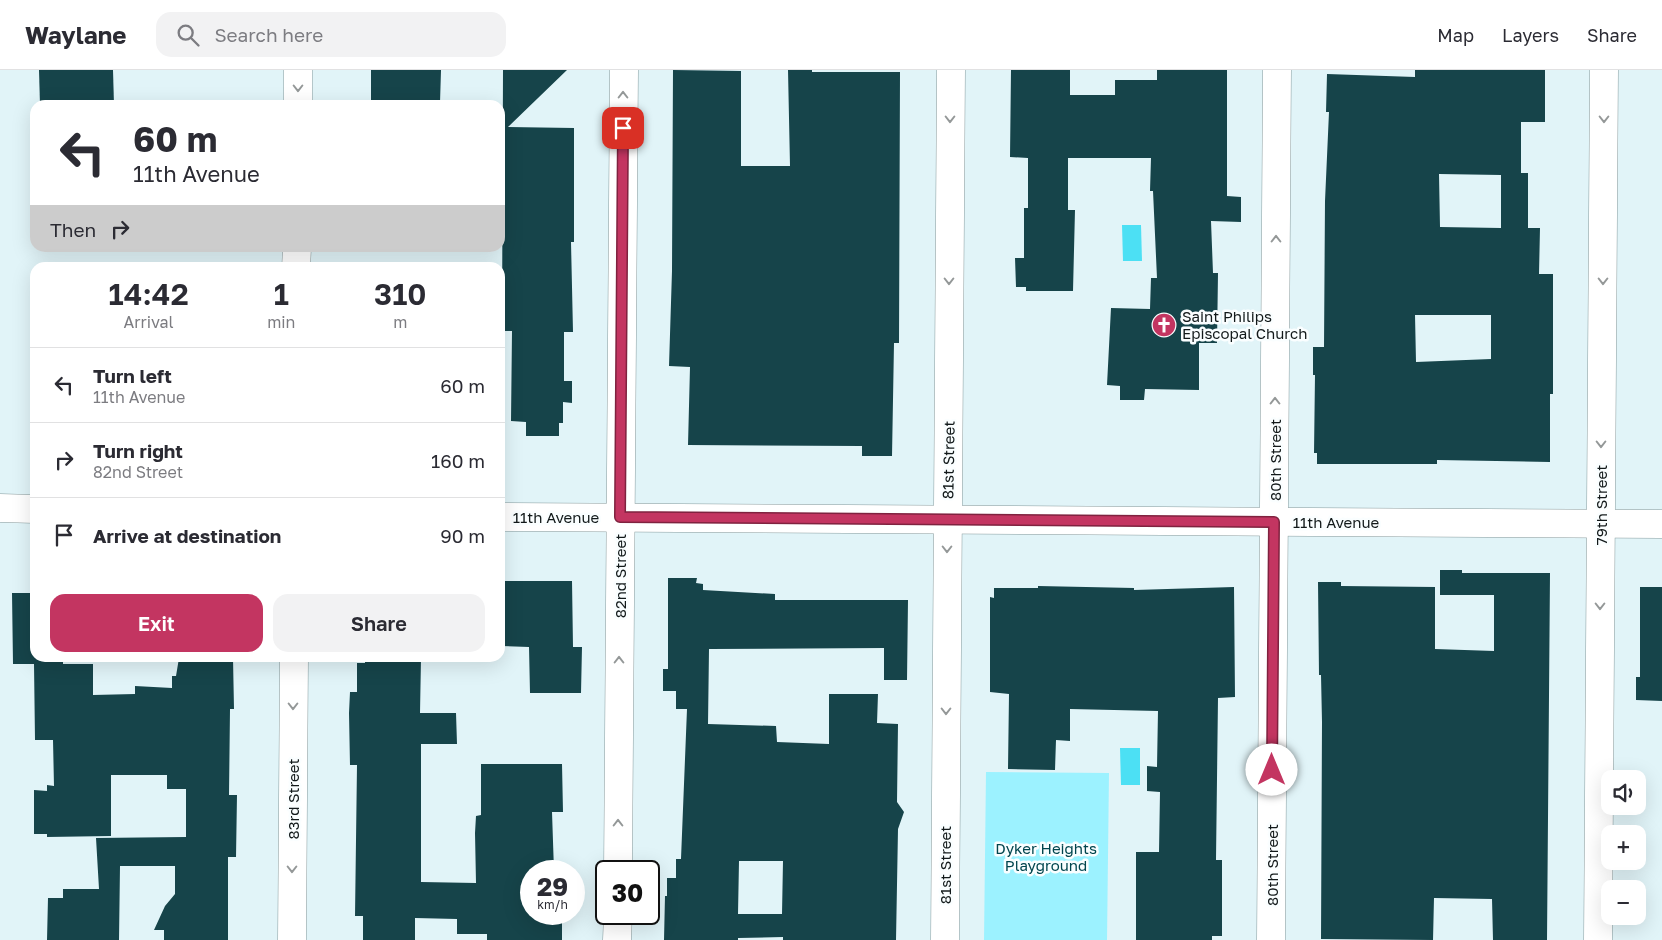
<!DOCTYPE html>
<meta charset="utf-8">
<style>
:root{--surface:#fff;--page:#f2f2f3;--text:#2b2b33;--muted:#7c7c81;--line:#e1e1e2;--accent:#c33561}
body{margin:0;font-family:"Golos Text",sans-serif;background:var(--page);color:var(--text);height:100vh;display:flex;flex-direction:column;font-size:19px;white-space:nowrap}
*{box-sizing:border-box;margin:0}
p{font-size:16px;color:var(--muted)}
.icon{flex:none;width:28px;height:28px;fill:none;stroke:currentColor;stroke-width:2;stroke-linecap:round;stroke-linejoin:round}
.map{position:relative;flex:1;overflow:hidden}
.details{position:absolute;left:30px;top:192px;width:475px;height:400px;display:flex;flex-direction:column;background:var(--surface);border-radius:15px;box-shadow:0 5px 20px #0002}
.details>*{flex:none}
.hud{position:absolute;left:30px;top:30px;width:475px;height:152px;border-radius:15px;box-shadow:0 5px 20px #0002;background:#fff;color:var(--text);overflow:hidden}
.controls{position:absolute;left:1601px;top:700px;display:grid;gap:10px}
.controls a{display:grid;place-items:center;width:45px;height:45px;border-radius:10px;background:var(--surface);box-shadow:0 5px 20px #0002;font-size:25px}
.speed{position:absolute;left:520px;top:790px;display:flex;gap:10px;font-size:25px;font-weight:700;text-align:center}
.speed>*{display:grid;place-content:center;width:65px;height:65px;border-radius:50%;background:var(--surface);box-shadow:0 5px 20px #0002;line-height:1}
.speed small{font-size:12px;font-weight:400}
.speed .limit{border:2px solid #111;border-radius:8px;background:#fff;color:#111}
.pin{position:absolute;display:grid;place-items:center;width:42px;height:42px;color:#fff;margin:-21px;border-radius:10px;box-shadow:0 2px 8px #0006}
.me{position:absolute;width:55px;margin:-28px;rotate:0deg;stroke-linejoin:round;filter:drop-shadow(0 0 4px #0008)}
.turn{display:flex;align-items:center;gap:18px;height:105px;padding:0 20px;font-size:22px}
.turn .icon{width:65px;height:65px;stroke-width:2.5}
.turn b{display:block;font-size:35px;line-height:42px}
.then{display:flex;align-items:center;height:48px;padding:0 20px;background:#0003;gap:10px;font-size:19px}
.eta{display:flex;justify-content:space-evenly;align-items:center;height:85px;text-align:center}
.eta b{font-size:30px;font-weight:600;line-height:35px}
.primary-button{display:flex;gap:10px;margin-top:auto;padding:10px 20px}
.primary-button a{flex:1;height:58px;border-radius:15px;background:var(--accent);color:#fff;font-size:20px;font-weight:600;line-height:58px;text-align:center}
.primary-button a+a{background:var(--page);color:var(--text)}
ul{padding:0;list-style:none}
li{display:flex;align-items:center;gap:15px;height:75px;padding:0 20px;border-top:1px solid var(--line)}
li div{flex:1}
li b{display:block;font-size:19px}
li em{font-style:normal}
header{display:flex;align-items:center;gap:30px;box-sizing:border-box;height:70px;padding:0 25px;background:var(--surface);border-bottom:1px solid var(--line)}
header strong{font-size:24px}
nav{display:flex;gap:28px;margin-inline-start:auto;font-size:18px}
.search{width:350px;height:45px;background:var(--page);display:flex;align-items:center;gap:12px;box-sizing:border-box;padding:0 18px;border-radius:15px;color:var(--muted);font-size:19px}
.map>svg:first-child{display:block}
.green{fill:#9cf2ff}
.water{fill:#4ce0f4}
.building{fill:#16444a;fill-rule:evenodd}
.lines{fill:none;stroke-linecap:round;stroke-linejoin:round}
.street-casing{stroke:#879a9c;stroke-width:29}
.street{stroke:#fff;stroke-width:28}
.oneway{stroke:#949898}
.route-casing{stroke:#7f223f;stroke-width:12}
.route{stroke:#c33561;stroke-width:9}
.labels{text-anchor:middle;dominant-baseline:central;stroke-width:5;stroke-linejoin:round;paint-order:stroke}
.poi-label{font-size:15px;fill:#12191a;stroke:#fafeff;text-anchor:start}
.street-label{font-size:15px;fill:#12191a;stroke:#fafeff}
.park-label{font-size:15px;fill:#00454e;stroke:#fafeff}
</style>
<header>
<strong>Waylane</strong>
<div class="search"><svg class="icon" aria-label="search" viewBox="0 0 24 24"><circle cx="10" cy="10" r="6"/><path d="M15 15l6 6"/></svg>Search here</div>
<nav><a>Map</a><a>Layers</a><a>Share</a></nav>
</header>
<div class="map">
<svg width="1662" height="870" viewBox="0 0 1662 870">
<rect width="100%" height="100%" fill="#e1f4f8"/>
<path class="green" d="M986,702L1109,703L1107,870H984Z"/>
<g class="water">
<path d="M1122,155H1141L1142,191H1123Z"/>
<path d="M1120,678H1140V715H1121Z"/>
</g>
<g class="building">
<path d="M39,0H113L114,35H40Z"/>
<path d="M371,0H441L440,33H371Z"/>
<path d="M503,0H567L508,57L574,58V172H571L573,262H564V311H572V333L563,332V353H559V366H526V352L511,351L512,261H502Z"/>
<path d="M673,0L741,1V96H790L788,0H812V2H900L899,273H894L892,386H862V376L688,375L690,297L669,296L672,201Z"/>
<path d="M1011,0H1070V25H1115V10H1157V0H1227V126L1241,127V152L1211,151L1213,203H1218L1217,273H1199V320L1145,319L1144,330H1120V316L1107,315L1111,238L1150,239L1151,208H1157L1153,121H1150L1151,88H1068V140H1075L1073,221H1026V217H1016L1015,188H1024V138H1028V88L1010,87Z"/>
<path d="M1415,0H1545V52H1521V103H1528V158H1540L1539,204H1553V324H1550V392L1437,390V394H1317V383H1314L1315,305H1313V277H1324L1325,131L1329,42H1326L1327,4L1415,7ZM1439,104L1501,105V158L1440,157ZM1415,245H1491V289L1416,292Z"/>
<path d="M1440,500H1462V503H1550L1547,870H1493L1492,829L1434,828L1433,870L1321,869L1322,652L1321,605H1319L1318,512H1341V516L1435,517V579L1494,581V525H1440Z"/>
<path d="M668,508H697L696,513L703,514V520L775,524V530H908L907,610H884V578L709,579L708,654L776,656L777,672L829,674V624H878L877,653L898,654L897,732L904,742L898,759L896,870H783V867L738,868V870H664L665,826H667V808H676V789H681L687,639H676V621H663V599H668ZM739,791H783L782,844H738Z"/>
<path d="M500,511H572L573,577H582L581,623H530L529,577L500,576Z"/>
<path d="M1038,516L1134,518V520L1234,517L1235,627L1218,628L1216,790H1222V866H1212V870H1136V782H1159L1160,722L1147,721V696L1157,697L1158,641L1070,639V671L1056,670L1055,700L1008,699L1009,624L990,622V527L994,528V518H1038Z"/>
<path d="M1640,517H1662V631L1636,630V607H1640Z"/>
<path d="M12,523H35V588H63V594H93V625L135,624V616L172,618V606H176L179,588H233L234,639H230L229,725H237L236,787H228V870H164V860H154L165,836L175,824V796H120L119,870H47L48,828H63V819H99L96,768L186,767V719H167V705H111V766L47,767V764H34V720L47,721V715L54,716L53,670H35L34,594H13Z"/>
<path d="M365,588H421L420,643H456L457,674H421V812L476,813L475,763L476,746L481,745V694H562L563,742H552L554,801H531V844H562V870H487V864H457V849L415,848V870H363V846H355L357,695H350L349,643L350,622H357V593H365Z"/>
</g>
<g class="lines">
<g class="street-casing">
<g id="street">
<path d="M298,35V0"/>
<path d="M296,198L297,178"/>
<path d="M0,438L35,439"/>
<path d="M500,447L1662,454"/>
<path d="M618,801L624,0"/>
<path d="M292,870L294,588"/>
<path d="M617,870L618,844"/>
<path d="M945,870L951,0"/>
<path d="M1271,870L1277,0"/>
<path d="M1598,870L1604,0"/>
</g>
</g>
<use href="#street" class="street"/>
</g>
<defs><path id="oneway-chevron" d="M-2-3.5L2.5 0L-2 3.5" fill="none" stroke-width="1.6" stroke-linecap="round" stroke-linejoin="round" transform="scale(1.25)"/></defs>
<g class="oneway">
<use href="#oneway-chevron" transform="translate(298 18) rotate(90)"/>
<use href="#oneway-chevron" transform="translate(623 25) rotate(-90)"/>
<use href="#oneway-chevron" transform="translate(950 49) rotate(90)"/>
<use href="#oneway-chevron" transform="translate(1604 49) rotate(90)"/>
<use href="#oneway-chevron" transform="translate(1276 169) rotate(-90)"/>
<use href="#oneway-chevron" transform="translate(949 211) rotate(90)"/>
<use href="#oneway-chevron" transform="translate(1603 211) rotate(90)"/>
<use href="#oneway-chevron" transform="translate(1275 331) rotate(-90)"/>
<use href="#oneway-chevron" transform="translate(1601 374) rotate(90)"/>
<use href="#oneway-chevron" transform="translate(947 479) rotate(90)"/>
<use href="#oneway-chevron" transform="translate(1600 536) rotate(90)"/>
<use href="#oneway-chevron" transform="translate(619 590) rotate(-90)"/>
<use href="#oneway-chevron" transform="translate(293 636) rotate(90)"/>
<use href="#oneway-chevron" transform="translate(946 641) rotate(90)"/>
<use href="#oneway-chevron" transform="translate(618 753) rotate(-90)"/>
<use href="#oneway-chevron" transform="translate(292 799) rotate(90)"/>
</g>
<g class="lines">
<g class="route-casing">
<path id="route" d="M623,58L620,447L1274,452L1272,700"/>
</g>
<use href="#route" class="route"/>
</g>
<defs>
<g id="church-disc" transform="scale(1.25)"><circle r="9.5" fill="#c33561" stroke="#fafeff"/><path d="M-1.2-6h2.4v3.5h3.3v2.4h-3.3V6h-2.4V-.1h-3.3v-2.4h3.3Z" fill="#fff"/></g>
</defs>
<g fill-rule="evenodd">
<use href="#church-disc" x="1164" y="255"/>
</g>
<g class="labels">
<g class="poi-label">
<text x="1182" y="246">Saint Philips<tspan x="1182" dy="17">Episcopal Church</tspan></text>
</g>
<g class="street-label">
<text transform="translate(948 390) rotate(-89)">81st Street</text>
<text transform="translate(1275 390) rotate(-90)">80th Street</text>
<text transform="translate(1601 435) rotate(-90)">79th Street</text>
<text x="556" y="447">11th Avenue</text>
<text x="1336" y="452">11th Avenue</text>
<text transform="translate(620 506) rotate(-90)">82nd Street</text>
<text transform="translate(293 729) rotate(-90)">83rd Street</text>
<text transform="translate(945 795) rotate(-90)">81st Street</text>
<text transform="translate(1272 795) rotate(-90)">80th Street</text>
</g>
<g class="park-label">
<text x="1046" y="778">Dyker Heights<tspan x="1046" dy="17">Playground</tspan></text>
</g>
</g>
</svg>
<div class="controls">
<a><svg class="icon" aria-label="sound" viewBox="0 0 24 24"><path d="M4 9h4l5-4v14l-5-4H4zM17 9q2 3 0 6"/></svg></a>
<a>+</a>
<a>−</a>
</div>
<div class="speed"><div>29<small>km/h</small></div><div class="limit">30</div></div>
<div class="pin" style="left:623px;top:58px;background:#d93025"><svg class="icon" aria-label="arrive" viewBox="0 0 24 24"><path d="M6 21V4h12l-3 4 3 4H6"/></svg></div>
<svg class="me" style="left:1272px;top:700px" viewBox="-20 -20 40 40"><circle r="19" fill="#fff"/><path d="M0-13L10 11 0 6-10 11z" fill="#c33561"/></svg>
<div class="hud">
<div class="turn"><svg class="icon" aria-label="left" viewBox="0 0 24 24"><path d="M17 20v-9H6M10 6l-5 5 5 5"/></svg><div><b>60 m</b>11th Avenue</div></div>
<div class="then">Then<svg class="icon" aria-label="right" viewBox="0 0 24 24"><path d="M7 20v-9h11M14 6l5 5-5 5"/></svg></div>
</div>
<section class="details">
<div class="eta">
<div><b>14:42</b><p>Arrival</p></div>
<div><b>1</b><p>min</p></div>
<div><b>310</b><p>m</p></div>
</div>
<ul>
<li><svg class="icon" aria-label="left" viewBox="0 0 24 24"><path d="M17 20v-9H6M10 6l-5 5 5 5"/></svg><div><b>Turn left</b><p>11th Avenue</p></div><em>60 m</em></li>
<li><svg class="icon" aria-label="right" viewBox="0 0 24 24"><path d="M7 20v-9h11M14 6l5 5-5 5"/></svg><div><b>Turn right</b><p>82nd Street</p></div><em>160 m</em></li>
<li><svg class="icon" aria-label="arrive" viewBox="0 0 24 24"><path d="M6 21V4h12l-3 4 3 4H6"/></svg><div><b>Arrive at destination</b></div><em>90 m</em></li>
</ul>
<div class="primary-button"><a>Exit</a><a>Share</a></div>
</section>
</div>
